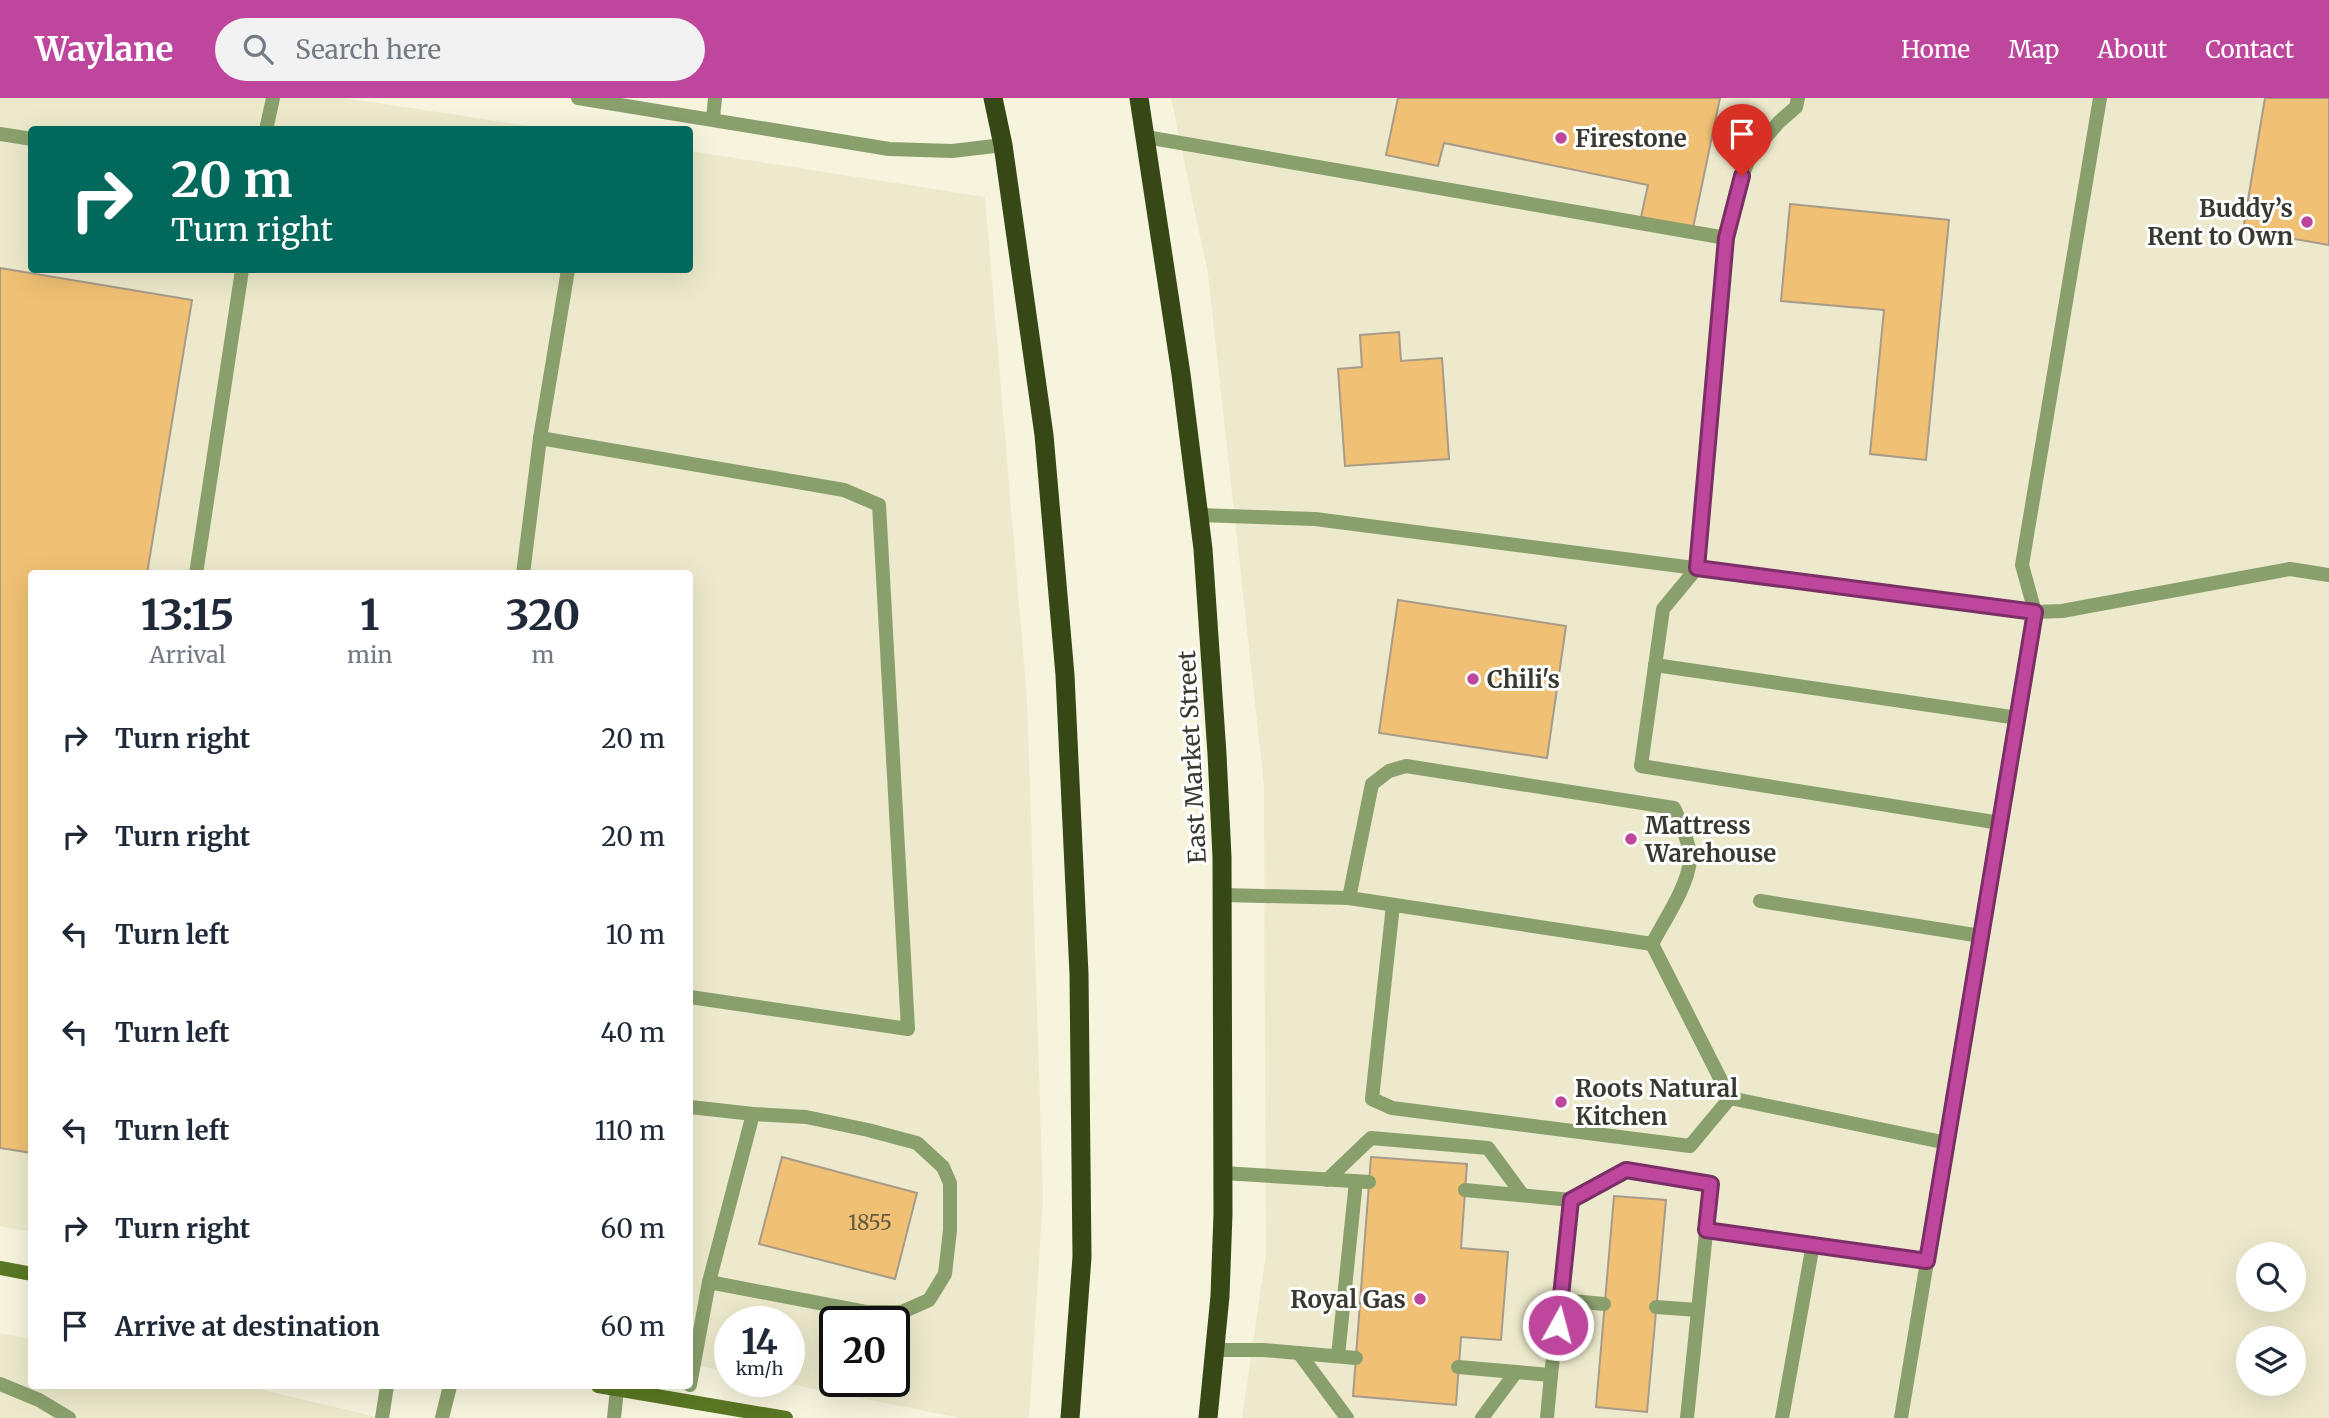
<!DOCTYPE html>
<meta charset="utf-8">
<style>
:root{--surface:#fff;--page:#f2f2f3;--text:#1f2937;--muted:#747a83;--accent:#be479d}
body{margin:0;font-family:Merriweather,serif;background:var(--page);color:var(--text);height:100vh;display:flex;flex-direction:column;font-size:26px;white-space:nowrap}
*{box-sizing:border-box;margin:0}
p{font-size:23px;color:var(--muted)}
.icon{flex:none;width:38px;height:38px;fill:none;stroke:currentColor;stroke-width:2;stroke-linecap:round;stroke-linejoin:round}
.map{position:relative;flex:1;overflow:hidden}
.side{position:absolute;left:28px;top:472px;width:665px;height:819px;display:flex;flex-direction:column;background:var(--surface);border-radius:7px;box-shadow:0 7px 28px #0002}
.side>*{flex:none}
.top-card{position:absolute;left:28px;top:28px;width:665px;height:147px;border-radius:7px;box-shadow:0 7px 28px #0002;background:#00695c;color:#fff;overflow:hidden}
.controls{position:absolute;left:2236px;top:1144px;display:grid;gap:14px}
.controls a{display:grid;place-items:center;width:70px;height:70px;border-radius:50%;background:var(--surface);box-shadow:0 7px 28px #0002;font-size:35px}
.speed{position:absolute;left:714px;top:1208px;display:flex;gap:14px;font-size:35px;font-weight:700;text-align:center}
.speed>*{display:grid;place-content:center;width:91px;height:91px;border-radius:50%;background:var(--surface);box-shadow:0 7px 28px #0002;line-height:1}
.speed small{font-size:18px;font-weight:400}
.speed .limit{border:4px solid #111;border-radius:10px;background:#fff;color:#111}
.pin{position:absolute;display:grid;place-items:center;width:60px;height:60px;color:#fff;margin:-72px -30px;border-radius:50% 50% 50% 0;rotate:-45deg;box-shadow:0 0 7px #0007}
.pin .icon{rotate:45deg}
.me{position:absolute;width:77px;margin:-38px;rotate:7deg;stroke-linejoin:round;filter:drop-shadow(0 0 5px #0008)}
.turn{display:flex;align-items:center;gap:24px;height:147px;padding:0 28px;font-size:32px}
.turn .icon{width:91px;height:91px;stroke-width:2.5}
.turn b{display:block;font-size:49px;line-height:60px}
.eta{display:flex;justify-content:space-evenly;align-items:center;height:119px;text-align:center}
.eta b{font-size:42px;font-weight:700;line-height:49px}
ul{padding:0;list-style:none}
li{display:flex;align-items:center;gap:21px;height:98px;padding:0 28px}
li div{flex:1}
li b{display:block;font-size:26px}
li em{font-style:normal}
header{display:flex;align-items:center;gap:42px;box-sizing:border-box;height:98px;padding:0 35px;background:var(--accent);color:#fff}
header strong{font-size:33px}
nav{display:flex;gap:38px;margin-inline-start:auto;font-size:24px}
.search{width:490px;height:63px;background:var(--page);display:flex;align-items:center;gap:18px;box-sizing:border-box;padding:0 24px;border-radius:38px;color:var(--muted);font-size:26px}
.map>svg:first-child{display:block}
.built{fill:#ece9cc;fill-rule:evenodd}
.building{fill:#f0c074;stroke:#a89b89;stroke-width:2}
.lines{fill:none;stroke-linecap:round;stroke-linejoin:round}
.service{stroke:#8aa06c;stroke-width:14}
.secondary{stroke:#597723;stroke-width:14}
.trunk{stroke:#354816;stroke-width:19}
.route-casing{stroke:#7c2e66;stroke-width:18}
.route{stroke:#be479d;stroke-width:12}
.poi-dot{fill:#be479d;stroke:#fff;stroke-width:2.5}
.labels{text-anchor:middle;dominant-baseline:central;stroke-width:6;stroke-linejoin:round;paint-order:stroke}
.number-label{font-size:21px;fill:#685b41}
.poi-label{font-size:24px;font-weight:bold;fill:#3a3930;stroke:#fff;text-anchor:start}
.street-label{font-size:24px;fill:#3a3930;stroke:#fff}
</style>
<header>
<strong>Waylane</strong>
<div class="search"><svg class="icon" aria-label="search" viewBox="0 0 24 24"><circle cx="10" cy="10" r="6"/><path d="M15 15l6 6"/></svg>Search here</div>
<nav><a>Home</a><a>Map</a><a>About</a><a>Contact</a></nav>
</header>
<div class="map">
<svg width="2329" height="1320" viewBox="0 0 2329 1320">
<rect width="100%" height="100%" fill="#f6f4dd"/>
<g class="built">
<path d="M0,0H345L549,31L32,32V172H690V53L985,99L1027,601L1043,1100L1029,1320H960L774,1283H789V1223H730V1274L690,1266V476H32L31,1134L0,1128ZM835,1223H894V1283H835Z"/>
<path d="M1171,0H2329V1320H1242L1266,1156L1264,687L1208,176ZM2249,1157H2294V1202H2249ZM2249,1241H2294V1286H2249Z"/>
<path d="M0,1235L31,1241L32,1288H247L381,1320H0Z"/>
</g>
<g class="building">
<path d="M1398,0H1720L1693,130L1641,119L1648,87L1444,45L1438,68L1386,57Z"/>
<path d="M2265,0H2329V147L2243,132Z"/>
<path d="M1790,106L1949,122L1926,362L1870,356L1884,212L1781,203Z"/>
<path d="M0,170L192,202L147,476H32V1055L0,1050Z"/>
<path d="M1399,234L1401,263L1442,260L1449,361L1345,368L1338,271L1362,269L1360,237Z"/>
<path d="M1398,502L1566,528L1547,660L1379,635Z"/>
<path d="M782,1059L917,1095L895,1181L759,1146Z"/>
<path d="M1371,1059L1467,1066L1461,1150L1508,1154L1501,1242L1461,1239L1456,1307L1353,1298Z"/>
<path d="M1614,1098L1666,1102L1647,1314L1596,1309Z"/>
</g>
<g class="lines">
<g class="service">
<path d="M578,0L889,51L952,53L1003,47"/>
<path d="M1798,0L1796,9L1779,24L1751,56L1742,78L1726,140L1697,470L1663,511L1641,668L2000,725"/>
<path d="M713,20L715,0"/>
<path d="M266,32L273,0"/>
<path d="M0,36L32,41"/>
<path d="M1146,39L1726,140"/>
<path d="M540,340L844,392L879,407L908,931L690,899"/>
<path d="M1199,417L1315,421L2035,514L2062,513L2290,471L2329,477"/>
<path d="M196,476L242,172"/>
<path d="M523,476L540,340L568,172"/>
<path d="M1655,567L2018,620"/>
<path d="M1223,797L1349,800L1652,846L1730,1000L1947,1045"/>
<path d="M1349,800L1372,686L1389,673L1406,668L1674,710C1680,722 1691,749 1690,762C1688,788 1664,823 1652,846"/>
<path d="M1760,803L1981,838"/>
<path d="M1393,807L1372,1001L1392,1010L1690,1048L1730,1000"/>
<path d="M690,1009L753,1016L806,1019L868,1032L917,1045L943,1069L950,1085V1132L945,1176L929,1202L902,1214H866L709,1184L690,1287"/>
<path d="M1223,1075L1369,1084"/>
<path d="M1327,1082L1371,1040L1488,1050L1522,1096"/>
<path d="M1571,1102L1626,1072L1711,1086L1687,1320"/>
<path d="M1706,1132L1813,1146"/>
<path d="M709,1184L753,1016"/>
<path d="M1561,1202L1604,1206"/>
<path d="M1656,1209L1698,1212"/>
<path d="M1216,1252H1264L1356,1260"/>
<path d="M1299,1255L1347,1320"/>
<path d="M1338,1258L1356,1083"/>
<path d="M1458,1269L1551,1277L1571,1102L1465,1092"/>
<path d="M0,1286L39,1302L69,1320"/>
<path d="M382,1320L387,1288"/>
<path d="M442,1320L450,1288"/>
<path d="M614,1320L617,1291"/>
<path d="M1482,1320L1516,1274"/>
<path d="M1547,1320L1551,1277"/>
<path d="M1782,1320L1813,1146L1927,1163"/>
<path d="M1901,1320L2035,514L2022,467L2100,0"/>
</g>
<g class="secondary">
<path d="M0,1170L32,1176"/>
<path d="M598,1288L786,1320"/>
</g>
<g class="trunk">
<path d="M993,0L1003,47L1044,337L1065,577L1079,876L1082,1159L1070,1320"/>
<path d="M1139,0L1181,276L1203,451L1217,656L1222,759L1223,1116L1220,1198L1208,1320"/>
</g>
</g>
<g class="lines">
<g class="route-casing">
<path id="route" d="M1558,1227L1571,1102L1626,1072L1711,1086L1706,1132L1927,1163L2035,514L1697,470L1726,140L1742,78"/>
</g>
<use href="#route" class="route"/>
</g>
<g class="poi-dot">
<circle cx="1561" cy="40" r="7"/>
<circle cx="2307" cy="124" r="7"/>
<circle cx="1473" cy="581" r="7"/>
<circle cx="1631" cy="741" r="7"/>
<circle cx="1561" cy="1004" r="7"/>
<circle cx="1420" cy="1201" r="7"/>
</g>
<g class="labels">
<g class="number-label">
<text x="870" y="1124">1855</text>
</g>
<g class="poi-label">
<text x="1575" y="40">Firestone</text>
<text x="2293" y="110" text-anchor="end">Buddy’s<tspan x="2293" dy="28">Rent to Own</tspan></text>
<text x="1487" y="581">Chili's</text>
<text x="1645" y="727">Mattress<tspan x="1645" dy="28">Warehouse</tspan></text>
<text x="1575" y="990">Roots Natural<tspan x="1575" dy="28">Kitchen</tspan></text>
<text x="1406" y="1201" text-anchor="end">Royal Gas</text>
</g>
<g class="street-label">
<text transform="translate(1192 659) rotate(-93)">East Market Street</text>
</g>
</g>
</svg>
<div class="controls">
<a><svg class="icon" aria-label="search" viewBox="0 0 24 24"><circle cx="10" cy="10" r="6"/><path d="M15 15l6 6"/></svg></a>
<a><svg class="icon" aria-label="layers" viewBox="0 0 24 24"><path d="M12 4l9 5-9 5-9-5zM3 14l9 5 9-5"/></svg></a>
</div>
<div class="speed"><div>14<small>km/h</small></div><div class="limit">20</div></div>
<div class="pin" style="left:1742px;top:78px;background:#d93025"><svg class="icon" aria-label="arrive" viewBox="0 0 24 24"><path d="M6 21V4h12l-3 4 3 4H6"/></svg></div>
<svg class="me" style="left:1558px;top:1227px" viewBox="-20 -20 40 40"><circle r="17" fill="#be479d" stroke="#fff" stroke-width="3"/><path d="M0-11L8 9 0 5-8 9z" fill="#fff"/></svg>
<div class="top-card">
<div class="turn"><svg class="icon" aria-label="right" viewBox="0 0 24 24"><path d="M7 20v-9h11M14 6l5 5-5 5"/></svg><div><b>20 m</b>Turn right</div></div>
</div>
<section class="side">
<div class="eta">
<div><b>13:15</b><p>Arrival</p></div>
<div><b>1</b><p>min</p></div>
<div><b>320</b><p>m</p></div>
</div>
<ul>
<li><svg class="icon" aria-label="right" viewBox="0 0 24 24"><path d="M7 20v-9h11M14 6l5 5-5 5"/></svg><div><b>Turn right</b></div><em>20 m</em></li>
<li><svg class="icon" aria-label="right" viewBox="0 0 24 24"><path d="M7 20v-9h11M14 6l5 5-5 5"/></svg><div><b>Turn right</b></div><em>20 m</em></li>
<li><svg class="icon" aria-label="left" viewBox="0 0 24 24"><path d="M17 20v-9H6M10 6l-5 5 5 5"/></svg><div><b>Turn left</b></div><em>10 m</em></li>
<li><svg class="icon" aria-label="left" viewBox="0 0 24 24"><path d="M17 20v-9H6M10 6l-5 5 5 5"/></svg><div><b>Turn left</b></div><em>40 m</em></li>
<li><svg class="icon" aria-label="left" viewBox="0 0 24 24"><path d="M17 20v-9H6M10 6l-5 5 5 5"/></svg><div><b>Turn left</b></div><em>110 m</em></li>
<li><svg class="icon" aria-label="right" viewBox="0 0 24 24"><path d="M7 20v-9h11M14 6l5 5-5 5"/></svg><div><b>Turn right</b></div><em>60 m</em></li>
<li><svg class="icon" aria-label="arrive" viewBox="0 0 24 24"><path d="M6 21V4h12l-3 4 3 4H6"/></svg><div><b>Arrive at destination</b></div><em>60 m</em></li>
</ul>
</section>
</div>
